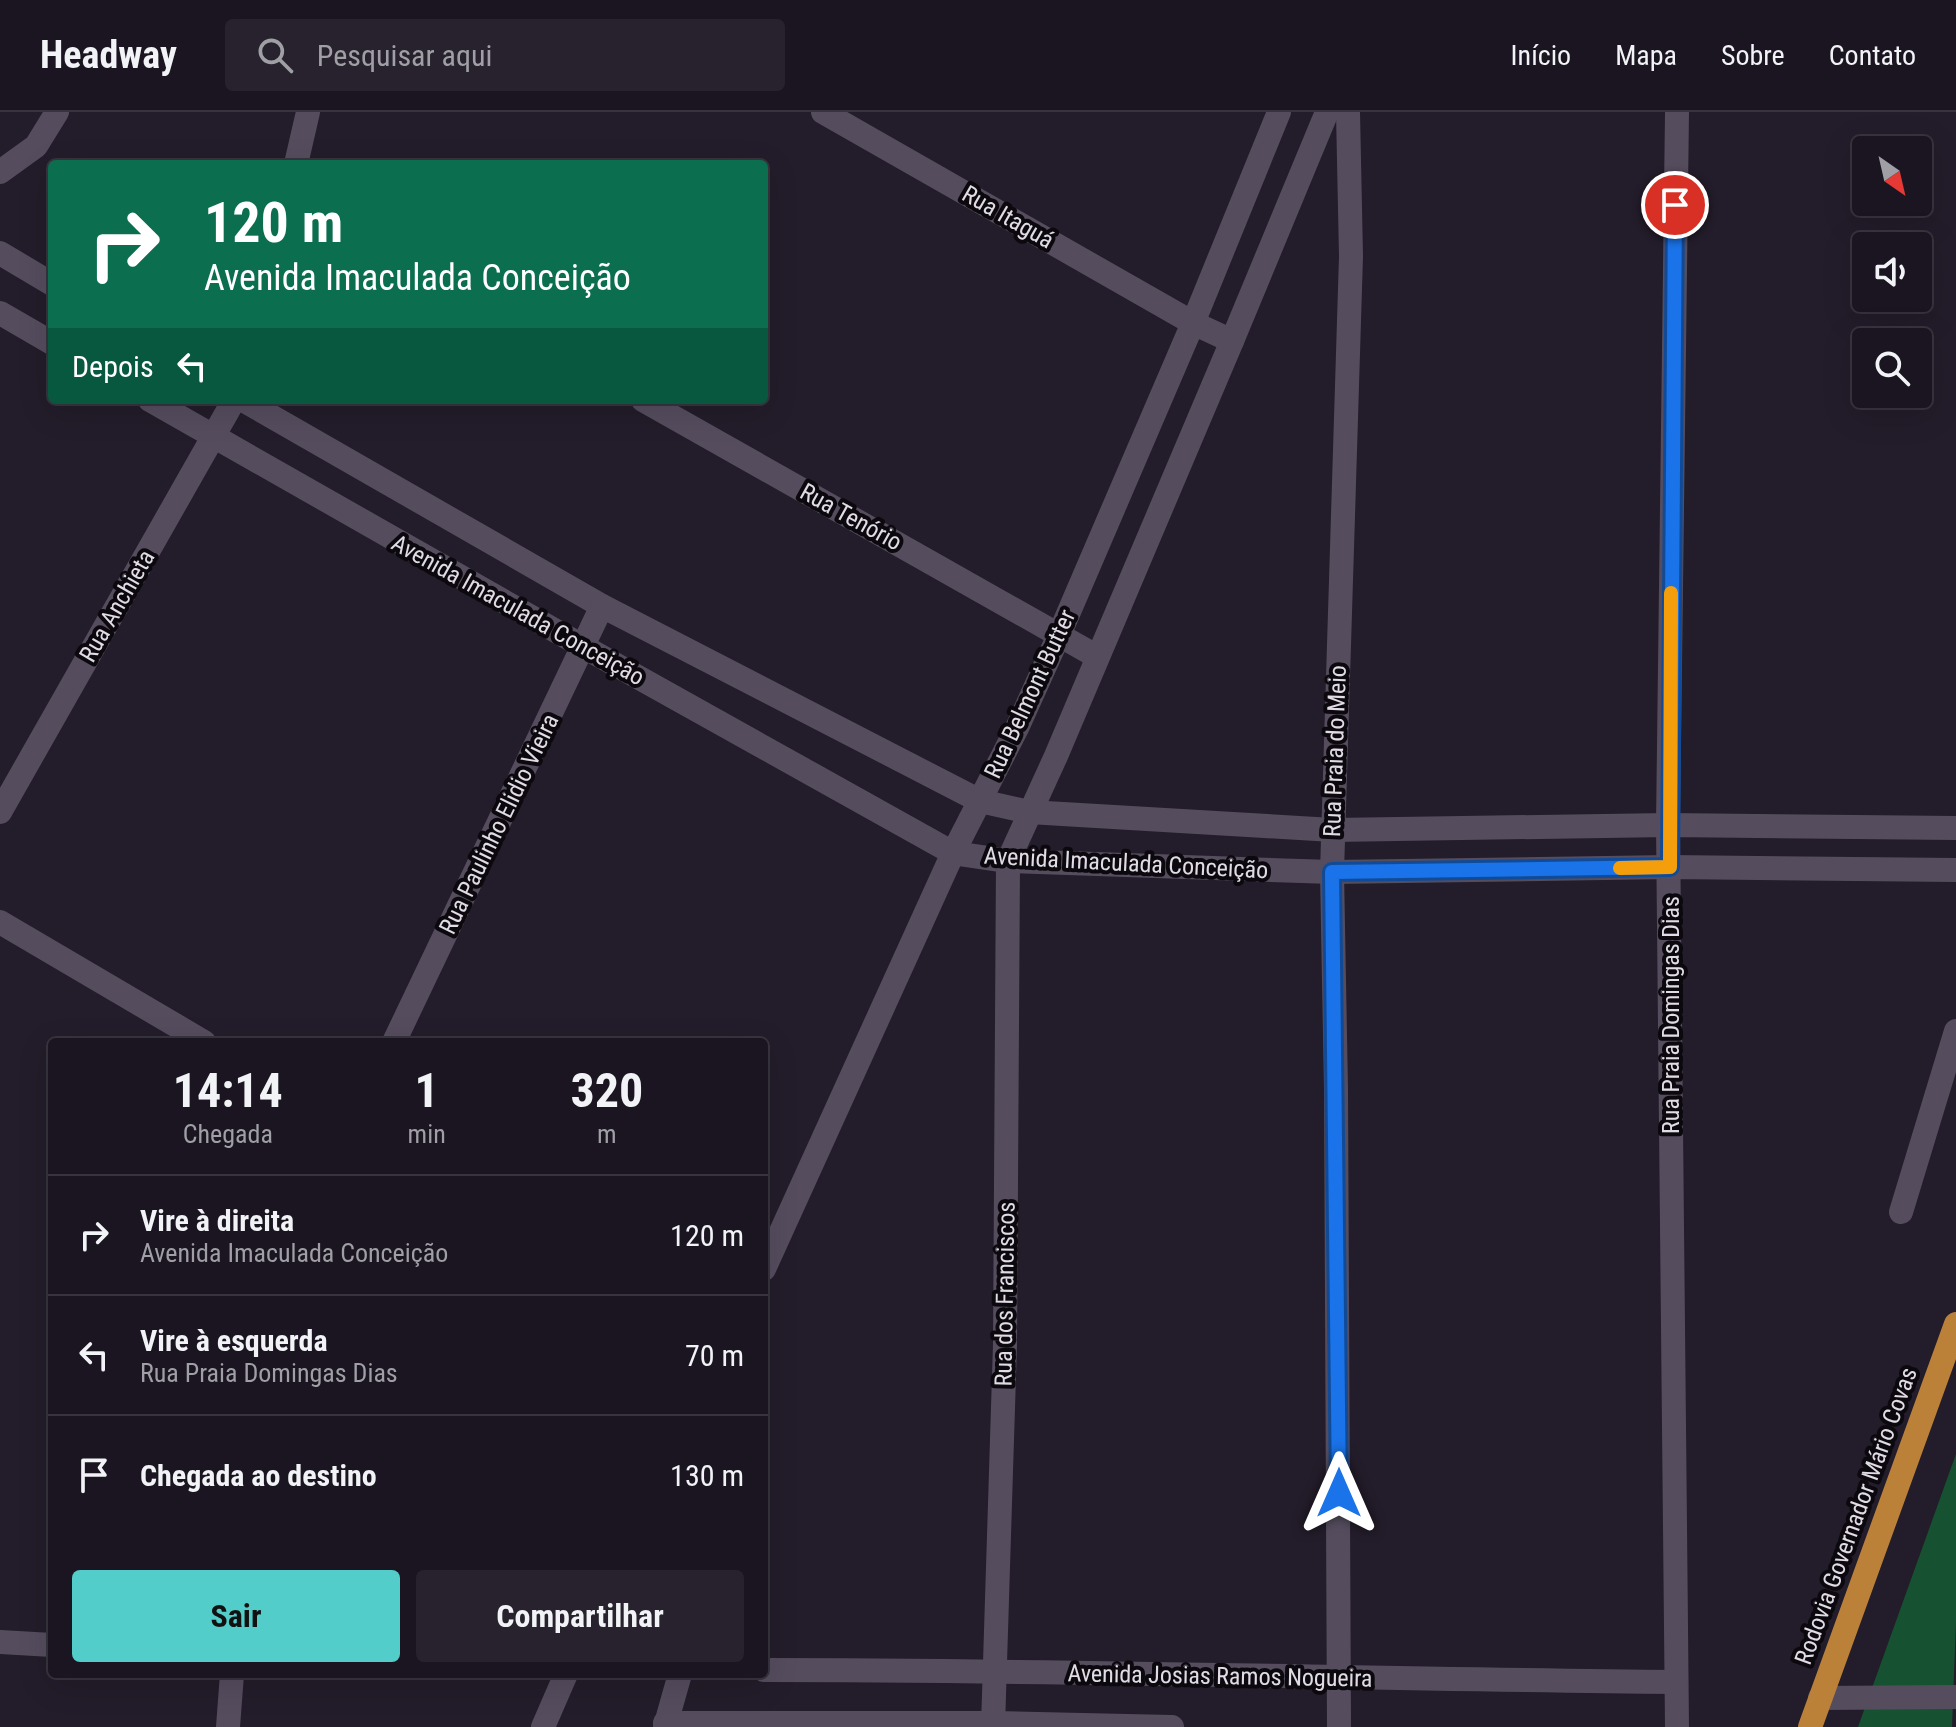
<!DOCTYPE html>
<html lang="pt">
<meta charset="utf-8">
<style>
:root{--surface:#1a1520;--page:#27222d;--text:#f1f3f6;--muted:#9f9fa5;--line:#38343e;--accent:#53cdca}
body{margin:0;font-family:"Roboto Condensed",sans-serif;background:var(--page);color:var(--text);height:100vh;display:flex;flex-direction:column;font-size:30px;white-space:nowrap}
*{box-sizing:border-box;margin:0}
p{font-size:26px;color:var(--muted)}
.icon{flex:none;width:44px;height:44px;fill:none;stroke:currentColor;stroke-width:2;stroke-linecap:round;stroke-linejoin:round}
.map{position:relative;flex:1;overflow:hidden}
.side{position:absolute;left:48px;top:926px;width:720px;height:640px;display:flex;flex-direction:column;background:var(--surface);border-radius:8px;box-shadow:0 8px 32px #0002,0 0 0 2px var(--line)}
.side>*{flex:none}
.banner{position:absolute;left:48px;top:48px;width:720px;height:244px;border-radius:8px;box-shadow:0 8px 32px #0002,0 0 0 2px var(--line);background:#0b6e4f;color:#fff;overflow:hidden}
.needle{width:52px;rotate:146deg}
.buttons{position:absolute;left:1852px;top:24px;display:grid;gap:16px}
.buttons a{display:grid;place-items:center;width:80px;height:80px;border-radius:8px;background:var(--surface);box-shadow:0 8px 32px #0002,0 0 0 2px var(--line);font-size:40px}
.pin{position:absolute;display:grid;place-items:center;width:68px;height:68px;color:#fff;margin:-34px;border:4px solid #fff;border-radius:50%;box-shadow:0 2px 8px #0007}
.me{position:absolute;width:88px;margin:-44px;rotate:0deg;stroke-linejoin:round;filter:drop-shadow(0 0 6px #0008)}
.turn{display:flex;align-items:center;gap:28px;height:168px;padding:0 24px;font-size:36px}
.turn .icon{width:104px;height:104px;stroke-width:2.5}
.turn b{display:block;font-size:56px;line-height:68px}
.then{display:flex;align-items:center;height:76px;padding:0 24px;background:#0003;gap:16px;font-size:30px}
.eta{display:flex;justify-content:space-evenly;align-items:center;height:136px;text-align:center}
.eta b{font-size:48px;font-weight:700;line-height:56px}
.primary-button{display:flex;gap:16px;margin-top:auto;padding:16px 24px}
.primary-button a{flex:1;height:92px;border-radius:8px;background:var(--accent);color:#111;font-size:32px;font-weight:700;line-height:92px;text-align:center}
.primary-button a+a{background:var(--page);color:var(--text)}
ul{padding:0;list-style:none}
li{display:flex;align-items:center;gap:24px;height:120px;padding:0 24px;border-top:2px solid var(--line)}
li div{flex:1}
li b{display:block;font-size:30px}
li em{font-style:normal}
header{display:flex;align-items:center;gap:48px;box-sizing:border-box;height:112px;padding:0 40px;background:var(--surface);border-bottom:2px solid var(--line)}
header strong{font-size:38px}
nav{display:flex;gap:44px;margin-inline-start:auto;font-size:28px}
.search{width:560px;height:72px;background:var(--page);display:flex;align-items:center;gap:20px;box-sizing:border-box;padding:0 28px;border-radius:8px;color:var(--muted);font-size:30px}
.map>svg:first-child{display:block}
.green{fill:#165231}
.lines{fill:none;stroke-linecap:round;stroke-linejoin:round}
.street{stroke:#554d5e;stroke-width:24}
.highway{stroke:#bb8139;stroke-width:24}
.route-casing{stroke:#114b97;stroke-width:20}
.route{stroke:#1a73e8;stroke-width:14}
.slow{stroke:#f59e0b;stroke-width:14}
.labels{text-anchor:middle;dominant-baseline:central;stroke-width:8;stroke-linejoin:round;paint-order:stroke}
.street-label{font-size:24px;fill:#e0dbe5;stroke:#0b080e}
</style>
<header>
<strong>Headway</strong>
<div class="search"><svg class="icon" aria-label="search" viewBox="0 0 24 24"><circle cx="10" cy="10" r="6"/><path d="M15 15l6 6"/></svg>Pesquisar aqui</div>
<nav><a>Início</a><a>Mapa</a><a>Sobre</a><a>Contato</a></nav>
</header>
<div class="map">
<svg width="1956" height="1615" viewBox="0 0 1956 1615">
<rect width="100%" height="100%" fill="#231c2a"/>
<path class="green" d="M1956,1342V1510L1952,1615H1858Z"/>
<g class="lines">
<g class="street">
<path d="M823,0L1193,211L1232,229"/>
<path d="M1677,0L1668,713L1677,1615"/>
<path d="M296,52L308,0"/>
<path d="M0,60L36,34L57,0"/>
<path d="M0,141L52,172"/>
<path d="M0,201L52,231"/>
<path d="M150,288L584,535L953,741L1008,749L1332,760L1670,755L1956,758"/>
<path d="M243,288L602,494L980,689L1029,700L1333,718L1668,713L1956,716"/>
<path d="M643,288L1096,544"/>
<path d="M0,700L234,288"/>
<path d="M0,810L204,930"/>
<path d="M394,930L602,494"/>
<path d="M1901,1100L1956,919"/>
<path d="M764,1157L953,741L1017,616L1059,523L1193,211L1279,0"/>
<path d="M0,1530L52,1533"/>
<path d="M764,1558C1068,1558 1372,1567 1676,1570"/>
<path d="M1820,1586L1956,1585"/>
<path d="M665,1611H993L1172,1615"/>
<path d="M228,1615L232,1562"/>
<path d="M543,1615L566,1562"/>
<path d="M665,1615L680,1562"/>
<path d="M993,1615L1005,1232L1008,749L1056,644L1232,229L1327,0"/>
<path d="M1339,1615L1336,977L1332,760L1351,144L1348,0"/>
</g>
<path class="highway" d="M1810,1615L1956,1212"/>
</g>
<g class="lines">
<g class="route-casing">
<path id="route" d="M1339,1381L1332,760L1670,755L1675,93"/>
</g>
<use href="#route" class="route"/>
<path class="slow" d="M1620,756L1670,755L1671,481"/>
</g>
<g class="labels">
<g class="street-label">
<text transform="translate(1008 105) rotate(30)">Rua Itaguá</text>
<text transform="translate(851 405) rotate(29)">Rua Tenório</text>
<text transform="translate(117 494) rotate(-60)">Rua Anchieta</text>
<text transform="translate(518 498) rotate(29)">Avenida Imaculada Conceição</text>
<text transform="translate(1030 582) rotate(-65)">Rua Belmont Butter</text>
<text transform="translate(1335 639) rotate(-88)">Rua Praia do Meio</text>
<text transform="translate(499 712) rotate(-64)">Rua Paulinho Elidio Vieira</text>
<text transform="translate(1126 751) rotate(3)">Avenida Imaculada Conceição</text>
<text transform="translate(1671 903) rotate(-90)">Rua Praia Domingas Dias</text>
<text transform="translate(1005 1182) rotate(-89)">Rua dos Franciscos</text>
<text transform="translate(1856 1404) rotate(-70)">Rodovia Governador Mário Covas</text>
<text transform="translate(1220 1564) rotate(1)">Avenida Josias Ramos Nogueira</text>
</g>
</g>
</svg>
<div class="buttons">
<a><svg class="needle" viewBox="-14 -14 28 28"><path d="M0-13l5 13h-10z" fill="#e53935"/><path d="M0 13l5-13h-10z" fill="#9f9fa5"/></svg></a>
<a><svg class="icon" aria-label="sound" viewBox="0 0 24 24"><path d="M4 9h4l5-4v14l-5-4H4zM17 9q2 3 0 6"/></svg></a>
<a><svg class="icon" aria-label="search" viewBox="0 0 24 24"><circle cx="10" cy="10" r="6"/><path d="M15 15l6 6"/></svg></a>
</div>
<div class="pin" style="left:1675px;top:93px;background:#d93025"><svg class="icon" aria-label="arrive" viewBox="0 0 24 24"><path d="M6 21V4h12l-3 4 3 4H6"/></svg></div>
<svg class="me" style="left:1339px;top:1381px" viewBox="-20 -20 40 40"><path d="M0-17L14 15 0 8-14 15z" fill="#1a73e8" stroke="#fff" stroke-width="4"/></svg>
<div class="banner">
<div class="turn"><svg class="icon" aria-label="right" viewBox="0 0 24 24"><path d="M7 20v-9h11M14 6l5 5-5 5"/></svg><div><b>120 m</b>Avenida Imaculada Conceição</div></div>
<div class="then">Depois<svg class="icon" aria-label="left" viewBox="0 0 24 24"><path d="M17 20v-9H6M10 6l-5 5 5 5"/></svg></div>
</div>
<section class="side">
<div class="eta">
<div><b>14:14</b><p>Chegada</p></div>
<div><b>1</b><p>min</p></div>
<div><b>320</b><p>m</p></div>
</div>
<ul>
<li><svg class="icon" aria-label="right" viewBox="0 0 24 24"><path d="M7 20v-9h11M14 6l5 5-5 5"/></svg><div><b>Vire à direita</b><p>Avenida Imaculada Conceição</p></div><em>120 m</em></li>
<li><svg class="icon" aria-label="left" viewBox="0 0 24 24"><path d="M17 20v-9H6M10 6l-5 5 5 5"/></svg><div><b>Vire à esquerda</b><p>Rua Praia Domingas Dias</p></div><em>70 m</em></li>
<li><svg class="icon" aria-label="arrive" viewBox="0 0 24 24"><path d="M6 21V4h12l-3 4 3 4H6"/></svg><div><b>Chegada ao destino</b></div><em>130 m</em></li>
</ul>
<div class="primary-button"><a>Sair</a><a>Compartilhar</a></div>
</section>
</div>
